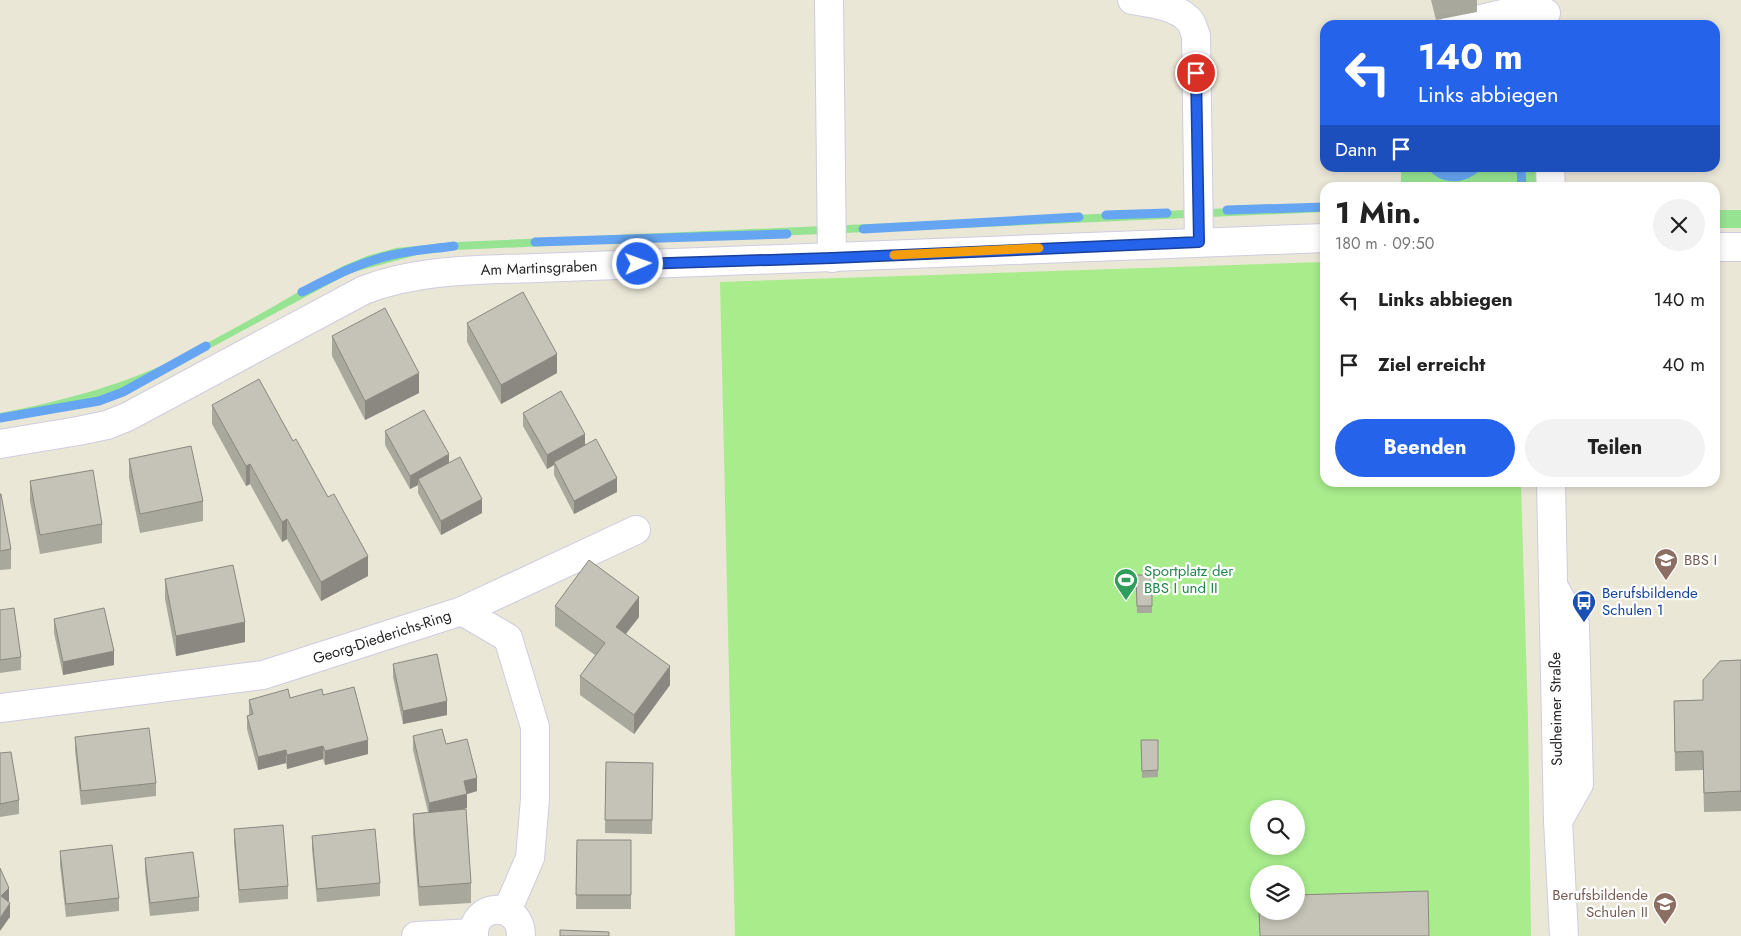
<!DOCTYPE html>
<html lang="de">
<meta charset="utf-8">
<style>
:root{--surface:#fff;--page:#f2f2f2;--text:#222;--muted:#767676;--accent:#2563eb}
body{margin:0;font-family:Jost,sans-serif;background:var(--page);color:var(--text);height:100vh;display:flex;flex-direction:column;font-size:19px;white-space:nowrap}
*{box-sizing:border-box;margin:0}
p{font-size:16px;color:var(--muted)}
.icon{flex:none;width:28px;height:28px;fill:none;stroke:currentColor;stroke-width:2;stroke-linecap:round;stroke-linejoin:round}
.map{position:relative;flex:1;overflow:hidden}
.side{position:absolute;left:1320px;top:182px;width:400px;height:305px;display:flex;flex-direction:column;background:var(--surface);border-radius:15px;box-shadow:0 2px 8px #0003}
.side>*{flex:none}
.top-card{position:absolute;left:1320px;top:20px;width:400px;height:152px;border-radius:15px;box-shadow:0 2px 8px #0003;background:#2563eb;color:#fff;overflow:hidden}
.fabs{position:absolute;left:1250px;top:800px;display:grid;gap:10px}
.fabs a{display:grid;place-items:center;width:55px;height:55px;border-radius:50%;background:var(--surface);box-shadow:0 2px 8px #0003;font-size:25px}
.pin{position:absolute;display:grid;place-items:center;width:42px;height:42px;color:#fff;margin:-21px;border:2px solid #fff;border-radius:50%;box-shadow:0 1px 5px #0007}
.me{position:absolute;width:55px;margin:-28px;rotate:88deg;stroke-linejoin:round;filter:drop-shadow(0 0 4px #0008)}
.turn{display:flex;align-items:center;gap:18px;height:105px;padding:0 15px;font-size:22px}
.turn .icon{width:65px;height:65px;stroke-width:2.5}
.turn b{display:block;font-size:35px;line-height:42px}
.then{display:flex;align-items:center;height:48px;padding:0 15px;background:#0003;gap:10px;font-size:19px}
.round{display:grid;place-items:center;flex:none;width:52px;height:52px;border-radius:26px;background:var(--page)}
.headline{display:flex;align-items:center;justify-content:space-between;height:85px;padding:0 15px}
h1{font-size:30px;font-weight:700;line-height:38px}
.primary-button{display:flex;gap:10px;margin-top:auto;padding:10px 15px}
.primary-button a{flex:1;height:58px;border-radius:30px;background:var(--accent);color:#fff;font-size:20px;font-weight:700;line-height:58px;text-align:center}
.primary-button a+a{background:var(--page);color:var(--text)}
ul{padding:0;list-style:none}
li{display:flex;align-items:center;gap:15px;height:65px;padding:0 15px}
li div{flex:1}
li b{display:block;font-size:19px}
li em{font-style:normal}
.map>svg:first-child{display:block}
.green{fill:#96e491}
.pitch{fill:#a8ec8c;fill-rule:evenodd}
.water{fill:#65a5f1}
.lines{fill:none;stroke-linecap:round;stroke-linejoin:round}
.stream{stroke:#65a5f1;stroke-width:9}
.minor-casing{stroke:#cecce1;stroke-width:30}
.minor{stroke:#fff;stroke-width:28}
.wall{fill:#a9a89d}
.shaded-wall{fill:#8a8880}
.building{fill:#c5c3b7;stroke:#8a8880}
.route-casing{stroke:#184099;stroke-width:12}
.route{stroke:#2563eb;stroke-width:9}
.slow{stroke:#f59e0b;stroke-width:9}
.labels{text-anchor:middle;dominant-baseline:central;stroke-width:4.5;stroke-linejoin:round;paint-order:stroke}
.street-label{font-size:15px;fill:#272727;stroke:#fff}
.education-label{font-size:15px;fill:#785e54;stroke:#fff;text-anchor:start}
.leisure-label{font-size:15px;fill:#27864d;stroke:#fff;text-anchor:start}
.transit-label{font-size:15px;fill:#164399;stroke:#fff;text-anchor:start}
</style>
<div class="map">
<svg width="1741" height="936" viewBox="0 0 1741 936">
<rect width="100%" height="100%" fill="#eae7d7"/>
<g class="green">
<rect x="1401" y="168" width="135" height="19"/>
<path d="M1325,204V212L454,250L417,255L350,273L119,397L80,408L0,421V413C63,401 127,384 184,355C238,328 291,296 343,266L367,256L396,248L457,242Z"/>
<rect x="1715" y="210" width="26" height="18"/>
</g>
<path class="pitch" d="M1325,262V482L1521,483L1528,720L1531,936H735L720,282ZM1259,809H1296V846H1259ZM1259,874H1296V911H1259Z"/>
<path class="water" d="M1427,168H1483C1470,180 1456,185 1439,178C1435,176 1430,171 1427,168Z"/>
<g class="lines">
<g class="stream">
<path d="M1521,168L1522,188"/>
<path d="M1227,210L1325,207"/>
<path d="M1106,215L1167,213"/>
<path d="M863,229L1079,217"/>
<path d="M535,242L787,234"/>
<path d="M302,292C332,277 360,262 392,255C412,250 434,249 454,246"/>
<path d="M0,418L99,401L123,392L206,346"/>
</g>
<g class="minor-casing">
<g id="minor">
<path d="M829,0L832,258"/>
<path d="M1132,0C1151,3 1177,6 1190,21C1193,25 1194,31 1196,36L1199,242"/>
<path d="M1454,25L1503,14L1546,13"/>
<path d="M1550,168L1551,188"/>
<path d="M1715,247H1741"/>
<path d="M0,444L78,431L107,425L127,417L364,290C419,269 478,270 536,268C591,266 646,264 701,262C909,255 1117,245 1325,238"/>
<path d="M1551,482L1558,821L1564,936"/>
<path d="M1555,589L1575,624L1579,784L1558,821"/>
<path d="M462,611L636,530"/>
<path d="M0,708L263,675L462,611L508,638L535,727V799L530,858L507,911"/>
<path d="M416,936L474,933"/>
<path d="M474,936C471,903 521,899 521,936"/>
</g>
</g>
<use href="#minor" class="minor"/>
</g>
<g class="wall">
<path d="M1431,0H1477V12L1436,20Z"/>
<path d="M467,323L557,373L501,404L467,342Z"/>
<path d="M332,336L419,393L365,420L332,356Z"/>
<path d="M212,405L368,576L321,601L287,539L282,542L250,484L246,486L212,424Z"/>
<path d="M523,413L585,445L617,492L574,514L554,475V465L547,469L523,426Z"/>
<path d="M385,431L449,463L482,513L441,535L418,493V485L410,489L385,445Z"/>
<path d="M129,459L203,501V521L140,533L129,478Z"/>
<path d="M30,481L102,524V543L40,554L30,501Z"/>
<path d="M0,494L11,549V569L0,570Z"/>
<path d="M1136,575H1152V613H1137Z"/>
<path d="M165,579L245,642L176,656L165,599Z"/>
<path d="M555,606L639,617L626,634L670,685L634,734L580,695V676L595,655L555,626Z"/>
<path d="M0,610L21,657V670L0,673Z"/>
<path d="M54,619L114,665L63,675L54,633Z"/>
<path d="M1741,660V811L1704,812L1703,770L1675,771L1674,701L1703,700V680Z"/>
<path d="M393,664L447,715L403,724L393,677Z"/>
<path d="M323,695L368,754L325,765L323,759L287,769L286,763L258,770L247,729V716L249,715V700Z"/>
<path d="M413,736L446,744L477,791L467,794V808L457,810L471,883V903L419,906L413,833V814L428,812L413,750Z"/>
<path d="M75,737L156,783V796L81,805L75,750Z"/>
<path d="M1141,740H1158V777L1142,778Z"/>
<path d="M0,753L19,800V814L0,817Z"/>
<path d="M606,762L653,763L652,834L605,833Z"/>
<path d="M234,829L288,886V899L239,903L234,842Z"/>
<path d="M312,836L380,883V896L317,902L312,849Z"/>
<path d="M577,840H631V909H576Z"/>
<path d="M60,851L119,898V911L66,917L60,865Z"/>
<path d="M145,858L199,897V911L150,916L145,871Z"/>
</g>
<g class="shaded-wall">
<path d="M557,354V373L501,404V385Z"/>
<path d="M419,373V393L365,420V401Z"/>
<path d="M585,434V448L554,462V465L547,469V455Z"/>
<path d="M449,454V467L418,479V485L410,489V476Z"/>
<path d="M250,464V484L246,486V466Z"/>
<path d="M617,478V492L574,514V501Z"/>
<path d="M482,499V513L441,535V521Z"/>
<path d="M287,519V539L282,542V522Z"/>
<path d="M368,556V576L321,601V582Z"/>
<path d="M639,597V617L616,646V627Z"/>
<path d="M245,622V642L176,656V636Z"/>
<path d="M114,651V665L63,675V662Z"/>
<path d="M670,666V685L634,734V715Z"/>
<path d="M447,701V715L403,724V711Z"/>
<path d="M368,740V754L325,765V751Z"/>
<path d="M323,746V759L287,769V755Z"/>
<path d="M286,750V763L258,770V757Z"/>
<path d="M477,778V791L464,795V781Z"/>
<path d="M467,794V808L429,817V803Z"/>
<path d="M9,888V901L1,909V896Z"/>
<path d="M10,903V917L0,931V918Z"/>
</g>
<g class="building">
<path d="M523,292L557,354L501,385L467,323Z"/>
<path d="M385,308L419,373L365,401L332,336Z"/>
<path d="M259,379L293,441L296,439L328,497L334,494L368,556L321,582L287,519L282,522L250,464L246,466L212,405Z"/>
<path d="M561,391L585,434L547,455L523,413Z"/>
<path d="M424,410L449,454L410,476L385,431Z"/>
<path d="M596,439L617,478L574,501L554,462Z"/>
<path d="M191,446L203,501L140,514L129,459Z"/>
<path d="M460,457L482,499L441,521L418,479Z"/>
<path d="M93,470L102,524L40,535L30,481Z"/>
<path d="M0,494H1L11,549L0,551Z"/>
<path d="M589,560L639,597L616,627L670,666L634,715L580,676L605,643L555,606Z"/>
<path d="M233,565L245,622L176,636L165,579Z"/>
<path d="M1136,575H1152V606H1137Z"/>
<path d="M14,608L21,657L0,660V610Z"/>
<path d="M104,608L114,651L63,662L54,619Z"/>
<path d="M437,654L447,701L403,711L393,664Z"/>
<path d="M1741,660V791L1704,793L1703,751L1675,752L1674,701L1703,700V680L1720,661Z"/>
<path d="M354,687L368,740L325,751L323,746L287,755L286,750L258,757L247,716L253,714L249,700L288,689L290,698L322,689L323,695Z"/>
<path d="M149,728L156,783L81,791L75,737Z"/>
<path d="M442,729L446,744L467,739L477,778L464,781L467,794L429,803L413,736Z"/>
<path d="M1141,740H1158V770L1142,771Z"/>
<path d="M11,752L19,800L0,804V753Z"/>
<path d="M606,762L653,763L652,820H605Z"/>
<path d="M466,809L471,883L419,887L413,814Z"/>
<path d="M283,825L288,886L239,890L234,829Z"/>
<path d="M375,829L380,883L317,889L312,836Z"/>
<path d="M577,840H631V895H576Z"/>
<path d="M112,845L119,898L66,904L60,851Z"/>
<path d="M193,852L199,897L150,903L145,858Z"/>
<path d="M0,868L9,888L1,896L10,903L0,918Z"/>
<path d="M1428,891L1429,936H1260L1259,911H1296V895Z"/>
<path d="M560,930L609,932V936H560Z"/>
</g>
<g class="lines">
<g class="route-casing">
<path id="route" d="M638,264L832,258L1199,242L1196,73"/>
</g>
<use href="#route" class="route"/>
<path class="slow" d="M894,255L1039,248"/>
</g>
<defs>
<g id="school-pin" transform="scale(1.25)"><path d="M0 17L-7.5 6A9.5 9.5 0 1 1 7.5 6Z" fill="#8d6e63" stroke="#fff"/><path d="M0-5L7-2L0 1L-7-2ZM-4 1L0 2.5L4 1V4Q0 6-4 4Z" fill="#fff"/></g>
<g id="stadium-pin" transform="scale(1.25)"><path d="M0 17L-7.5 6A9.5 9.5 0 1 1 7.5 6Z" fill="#2e9e5b" stroke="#fff"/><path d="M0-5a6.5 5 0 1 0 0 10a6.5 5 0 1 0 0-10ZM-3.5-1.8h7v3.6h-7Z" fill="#fff"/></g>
<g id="bus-pin" transform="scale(1.25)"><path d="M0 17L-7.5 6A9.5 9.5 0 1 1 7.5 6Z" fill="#1a4fb4" stroke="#fff"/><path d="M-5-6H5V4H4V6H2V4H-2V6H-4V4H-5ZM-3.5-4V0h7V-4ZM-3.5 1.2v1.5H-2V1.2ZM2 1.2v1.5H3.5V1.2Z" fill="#fff"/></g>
</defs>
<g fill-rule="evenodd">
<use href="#school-pin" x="1666" y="560"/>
<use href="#stadium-pin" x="1126" y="580"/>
<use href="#bus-pin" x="1584" y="602"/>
<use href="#school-pin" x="1665" y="904"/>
</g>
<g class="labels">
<g class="street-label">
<text transform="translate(539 268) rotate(-2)">Am Martinsgraben</text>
<text transform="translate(382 637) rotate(-18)">Georg-Diederichs-Ring</text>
<text transform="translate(1556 709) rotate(-91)">Sudheimer Straße</text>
</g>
<g class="education-label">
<text x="1684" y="560">BBS I</text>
<text x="1648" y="895" text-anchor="end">Berufsbildende<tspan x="1648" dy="17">Schulen II</tspan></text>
</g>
<g class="leisure-label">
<text x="1144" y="571">Sportplatz der<tspan x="1144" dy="17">BBS I und II</tspan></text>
</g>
<g class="transit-label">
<text x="1602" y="593">Berufsbildende<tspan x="1602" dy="17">Schulen 1</tspan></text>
</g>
</g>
</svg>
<div class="fabs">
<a><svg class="icon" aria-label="search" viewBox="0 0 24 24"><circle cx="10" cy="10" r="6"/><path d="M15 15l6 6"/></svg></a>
<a><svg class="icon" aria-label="layers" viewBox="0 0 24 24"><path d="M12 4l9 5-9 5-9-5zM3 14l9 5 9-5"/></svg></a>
</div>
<div class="pin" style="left:1196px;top:73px;background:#d93025"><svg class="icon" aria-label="arrive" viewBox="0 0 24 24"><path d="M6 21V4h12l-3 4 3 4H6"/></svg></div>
<svg class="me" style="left:638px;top:264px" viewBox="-20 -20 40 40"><circle r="17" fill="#2563eb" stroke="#fff" stroke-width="3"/><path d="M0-11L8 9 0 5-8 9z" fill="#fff"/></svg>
<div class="top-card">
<div class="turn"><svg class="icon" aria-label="left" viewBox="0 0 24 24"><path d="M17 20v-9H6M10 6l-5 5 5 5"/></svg><div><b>140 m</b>Links abbiegen</div></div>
<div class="then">Dann<svg class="icon" aria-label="arrive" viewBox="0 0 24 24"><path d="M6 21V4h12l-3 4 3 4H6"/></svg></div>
</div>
<section class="side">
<div class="headline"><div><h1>1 Min.</h1><p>180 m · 09:50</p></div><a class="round"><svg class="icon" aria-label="close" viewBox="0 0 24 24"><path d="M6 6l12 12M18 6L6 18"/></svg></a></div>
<ul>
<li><svg class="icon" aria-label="left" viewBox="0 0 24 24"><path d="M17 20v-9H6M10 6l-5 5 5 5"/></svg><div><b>Links abbiegen</b></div><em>140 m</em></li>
<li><svg class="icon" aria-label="arrive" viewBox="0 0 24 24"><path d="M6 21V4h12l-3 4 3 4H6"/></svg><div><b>Ziel erreicht</b></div><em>40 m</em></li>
</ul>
<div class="primary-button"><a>Beenden</a><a>Teilen</a></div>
</section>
</div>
